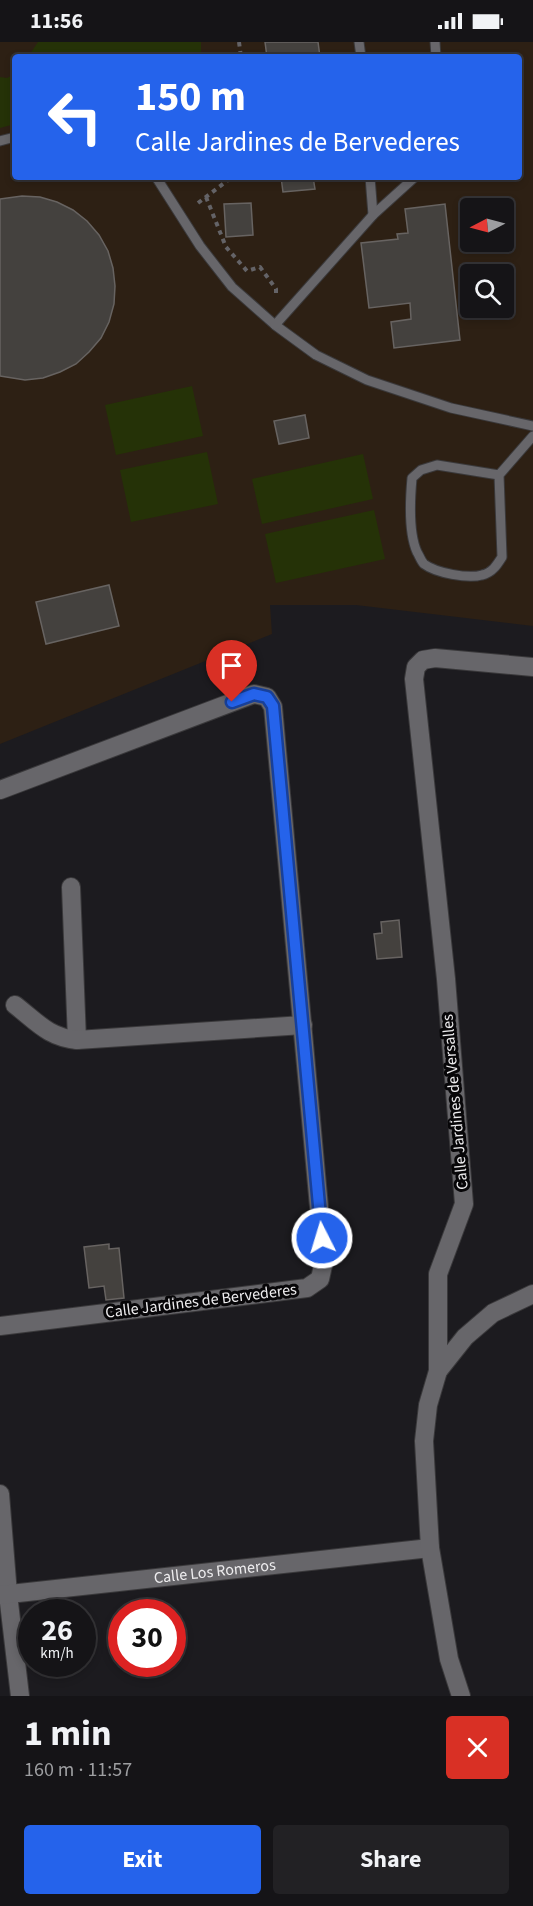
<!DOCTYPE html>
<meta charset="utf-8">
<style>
:root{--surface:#151417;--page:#222124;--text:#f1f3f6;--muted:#9d9ea1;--line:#343336;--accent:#2563eb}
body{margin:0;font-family:"Source Sans 3",sans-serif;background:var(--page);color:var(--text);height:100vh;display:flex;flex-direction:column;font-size:22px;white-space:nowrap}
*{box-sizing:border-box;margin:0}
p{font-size:20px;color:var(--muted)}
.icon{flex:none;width:33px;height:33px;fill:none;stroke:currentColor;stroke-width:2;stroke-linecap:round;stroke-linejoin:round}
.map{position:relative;height:1654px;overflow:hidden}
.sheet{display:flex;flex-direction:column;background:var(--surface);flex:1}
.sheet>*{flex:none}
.guide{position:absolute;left:12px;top:12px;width:510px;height:126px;border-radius:6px;box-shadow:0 3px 9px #0003,0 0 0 2px var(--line);background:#2563eb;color:#fff;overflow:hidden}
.needle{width:39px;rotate:264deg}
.buttons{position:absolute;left:460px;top:156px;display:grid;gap:12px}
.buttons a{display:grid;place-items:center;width:54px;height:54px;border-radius:6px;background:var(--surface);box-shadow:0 3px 9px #0003,0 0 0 2px var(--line);font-size:30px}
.speed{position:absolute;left:18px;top:1557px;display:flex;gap:12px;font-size:30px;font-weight:700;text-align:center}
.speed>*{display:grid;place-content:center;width:78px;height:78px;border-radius:50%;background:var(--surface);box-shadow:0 3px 9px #0003,0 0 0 2px var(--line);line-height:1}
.speed small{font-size:15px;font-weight:400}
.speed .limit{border:9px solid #d22;background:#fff;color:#111}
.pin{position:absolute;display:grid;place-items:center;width:51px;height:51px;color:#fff;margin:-62px -26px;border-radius:50% 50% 50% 0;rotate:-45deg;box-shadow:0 0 6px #0007}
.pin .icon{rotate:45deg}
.me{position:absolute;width:66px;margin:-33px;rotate:355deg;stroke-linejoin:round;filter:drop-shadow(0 0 4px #0008)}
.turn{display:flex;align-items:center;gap:21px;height:126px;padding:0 24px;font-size:27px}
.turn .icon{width:78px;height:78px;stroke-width:2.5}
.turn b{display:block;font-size:42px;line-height:51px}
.round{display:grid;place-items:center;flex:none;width:63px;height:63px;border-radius:6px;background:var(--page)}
.overview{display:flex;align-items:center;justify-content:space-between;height:102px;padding:0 24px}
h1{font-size:36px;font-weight:700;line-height:45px}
.primary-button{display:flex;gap:12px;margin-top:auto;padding:12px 24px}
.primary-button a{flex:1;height:69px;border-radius:6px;background:var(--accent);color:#fff;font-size:24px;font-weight:700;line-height:69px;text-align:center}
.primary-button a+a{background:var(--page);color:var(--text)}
.status{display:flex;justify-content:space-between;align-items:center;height:42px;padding:0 30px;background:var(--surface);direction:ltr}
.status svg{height:16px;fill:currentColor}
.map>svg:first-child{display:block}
.education{fill:#2d2014;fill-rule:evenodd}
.green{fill:#253207}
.building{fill:#44413e;stroke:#676361;stroke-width:1.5}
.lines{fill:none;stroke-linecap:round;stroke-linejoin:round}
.service-casing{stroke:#3a393b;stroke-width:11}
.minor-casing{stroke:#3a393b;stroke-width:20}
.path{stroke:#646367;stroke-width:4;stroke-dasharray:4.5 4.5;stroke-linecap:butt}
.service{stroke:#67666a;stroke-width:9}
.minor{stroke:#67666a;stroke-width:18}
.route-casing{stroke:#184099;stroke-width:15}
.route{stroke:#2563eb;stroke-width:10}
.labels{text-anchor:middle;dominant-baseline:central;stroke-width:6;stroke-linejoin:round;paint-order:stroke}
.street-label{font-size:16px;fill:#edecee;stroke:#070608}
</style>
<div class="status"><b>11:56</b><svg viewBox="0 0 49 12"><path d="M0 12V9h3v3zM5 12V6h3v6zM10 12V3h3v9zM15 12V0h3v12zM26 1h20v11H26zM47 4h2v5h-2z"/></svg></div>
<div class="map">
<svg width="533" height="1654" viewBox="0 0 533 1654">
<rect width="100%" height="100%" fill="#1c1b1f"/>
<path class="education" d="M0,0H533V584L356,563H270L272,592L0,702ZM15,15H519V135H15ZM471,166H504V200H471ZM471,232H504V266H471Z"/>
<g class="green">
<path d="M38,0H201V15H28Z"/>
<path d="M15,32V82L0,86V35L7,36Z"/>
<path d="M192,344L203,394L116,413L105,363Z"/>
<path d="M207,410L218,462L131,480L120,428Z"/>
<path d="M363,412L373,457L262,482L252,437Z"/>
<path d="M374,468L385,517L276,541L265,492Z"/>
</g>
<g class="building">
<path d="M265,0H318L320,15H267Z"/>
<path d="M281,135H313L315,147L283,150Z"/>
<path d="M22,154L40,155L57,160L73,168L87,179L99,193L108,209L113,226L115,244L114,262L109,280L101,296L89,310L76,322L60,330L43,336L25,338L0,334V157Z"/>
<path d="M251,161L253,193L226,195L224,162Z"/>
<path d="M445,162L460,298L394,306L391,280L411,277L410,261L369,266L361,201L398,197L397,192L408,191L405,167Z"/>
<path d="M305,373L309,396L279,402L274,379Z"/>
<path d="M109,543L119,584L46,602L36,560Z"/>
<path d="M399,878L402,915L377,917L374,892L382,891L381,880Z"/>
<path d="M109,1202V1207L119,1206L124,1256L106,1258L104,1244L89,1246L84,1205Z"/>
</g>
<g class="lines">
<g class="service-casing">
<g id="service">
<path d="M359,0L361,15"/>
<path d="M435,0L436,15"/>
<path d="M0,99L15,95"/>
<path d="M156,135L200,204L232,245L275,283L316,313L367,338L451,366L533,384"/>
<path d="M370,135L373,173"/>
<path d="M275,283L373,173L415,135"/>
<path d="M499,433L437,423L421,428L412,436C410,458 408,490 417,510C419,513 421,519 424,522C436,531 468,537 482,533C492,531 497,523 502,515L499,433L533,394"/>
</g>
</g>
<g class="minor-casing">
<g id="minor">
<path d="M0,748L254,652L267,655L273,665L324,1219L320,1237L307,1246L0,1284"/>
<path d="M71,845L77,998"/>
<path d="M15,963C37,980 48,995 77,998L303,983"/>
<path d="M438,1329L465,1295L493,1271L533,1252"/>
<path d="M0,1452L8,1552L20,1654"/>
<path id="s1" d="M0,1553L430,1506"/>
<path d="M461,1654L449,1617L430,1506L424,1399L428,1363L438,1329V1232L464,1162L446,937L414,637L416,625L423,618L435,616L533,625"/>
</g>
</g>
<g class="path">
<path d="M239,0L241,15"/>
<path d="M264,135L277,138"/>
<path d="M206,155L226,205L247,229L260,225L276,247V255"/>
<path d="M198,161L232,135"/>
</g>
<use href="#service" class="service"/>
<use href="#minor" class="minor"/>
</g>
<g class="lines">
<g class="route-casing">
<path id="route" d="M232,660L254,652L267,655L273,664L322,1196"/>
</g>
<use href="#route" class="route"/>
</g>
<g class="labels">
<g class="street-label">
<text transform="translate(455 1060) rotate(-95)">Calle Jardines de Versalles</text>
<text transform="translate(201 1259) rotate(-7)">Calle Jardines de Bervederes</text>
<text stroke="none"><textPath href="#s1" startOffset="216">Calle Los Romeros</textPath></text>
</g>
</g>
</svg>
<div class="buttons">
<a><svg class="needle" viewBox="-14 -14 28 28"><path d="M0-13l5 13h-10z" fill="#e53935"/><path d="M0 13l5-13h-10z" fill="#9d9ea1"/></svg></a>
<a><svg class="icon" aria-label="search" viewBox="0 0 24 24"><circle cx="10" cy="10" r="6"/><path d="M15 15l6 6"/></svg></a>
</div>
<div class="speed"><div>26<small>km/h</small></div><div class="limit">30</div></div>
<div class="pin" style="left:232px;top:660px;background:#d93025"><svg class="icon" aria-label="arrive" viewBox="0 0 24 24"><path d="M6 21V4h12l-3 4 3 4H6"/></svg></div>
<svg class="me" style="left:322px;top:1196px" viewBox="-20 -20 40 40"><circle r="17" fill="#2563eb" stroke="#fff" stroke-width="3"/><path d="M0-11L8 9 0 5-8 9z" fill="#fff"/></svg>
<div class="guide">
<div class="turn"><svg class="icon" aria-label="left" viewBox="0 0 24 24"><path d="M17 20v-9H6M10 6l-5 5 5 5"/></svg><div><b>150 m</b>Calle Jardines de Bervederes</div></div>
</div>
</div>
<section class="sheet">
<div class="overview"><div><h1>1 min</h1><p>160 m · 11:57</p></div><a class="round" style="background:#d93025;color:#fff"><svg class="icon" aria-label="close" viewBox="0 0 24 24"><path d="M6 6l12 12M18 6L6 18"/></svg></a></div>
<div class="primary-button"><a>Exit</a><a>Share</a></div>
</section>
